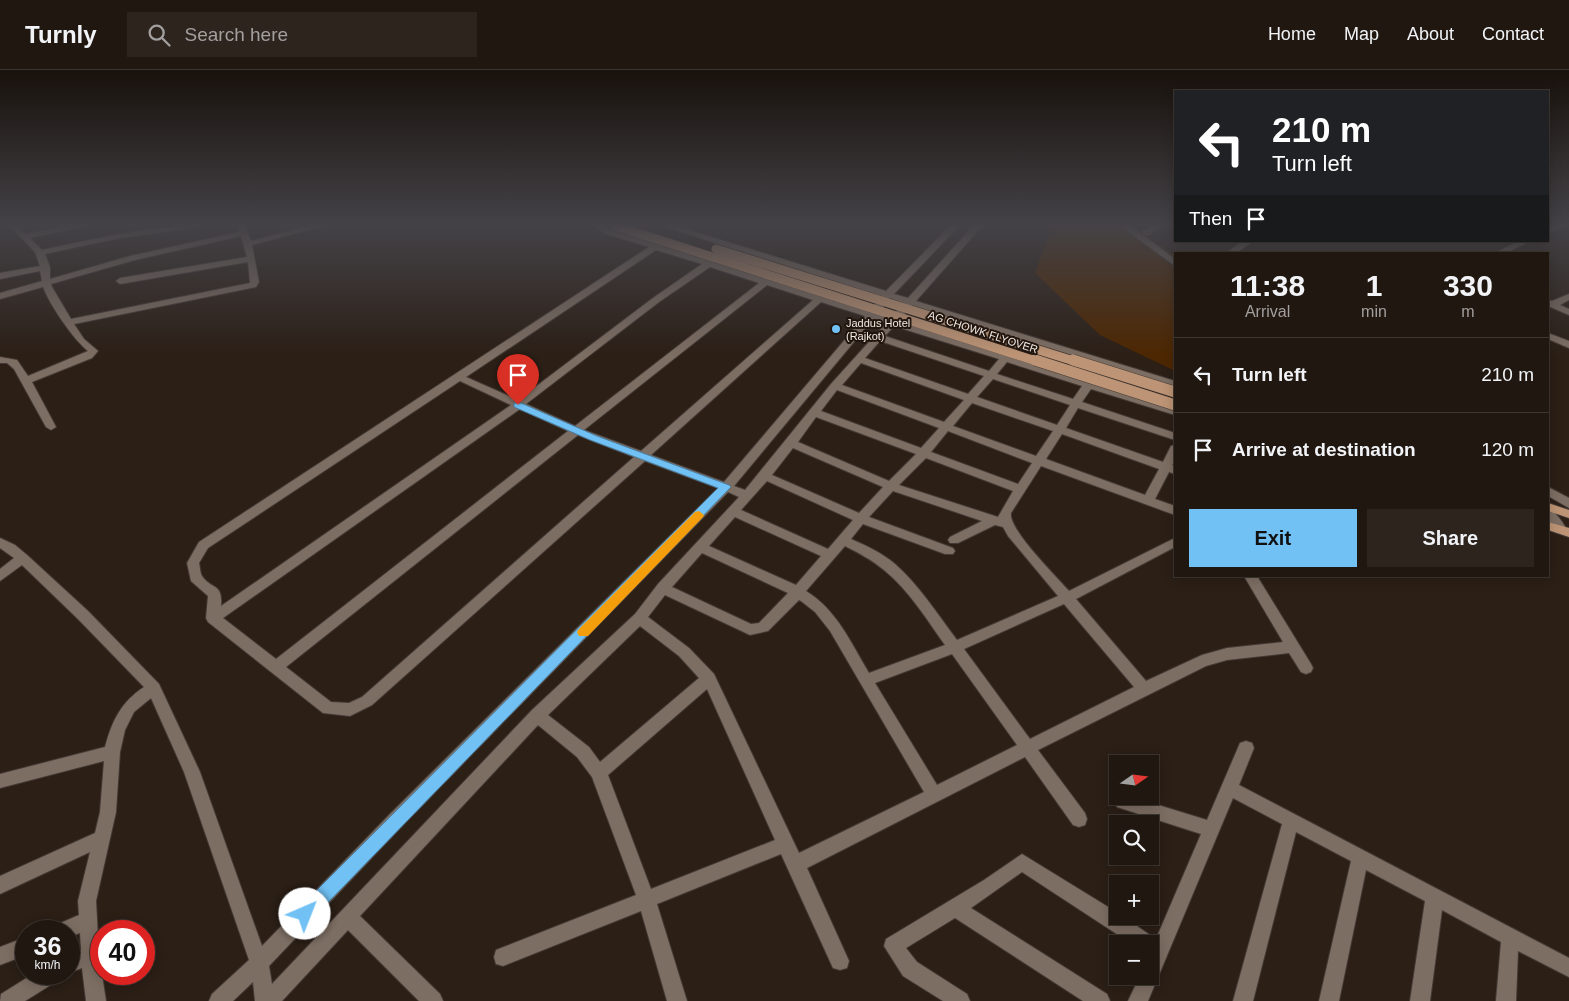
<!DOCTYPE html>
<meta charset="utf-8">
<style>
:root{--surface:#201710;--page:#2d241e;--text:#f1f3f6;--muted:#a29f9f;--line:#3d3630;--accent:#71c1f5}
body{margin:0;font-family:Helvetica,sans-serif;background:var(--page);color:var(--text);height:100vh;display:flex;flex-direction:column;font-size:19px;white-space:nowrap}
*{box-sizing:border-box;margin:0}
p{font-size:16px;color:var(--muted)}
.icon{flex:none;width:28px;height:28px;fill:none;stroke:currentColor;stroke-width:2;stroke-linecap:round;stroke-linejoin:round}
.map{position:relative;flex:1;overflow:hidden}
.side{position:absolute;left:1174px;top:182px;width:375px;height:325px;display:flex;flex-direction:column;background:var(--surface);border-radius:0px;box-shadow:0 2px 12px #0003,0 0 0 1px var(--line)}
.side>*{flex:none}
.guide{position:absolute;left:1174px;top:20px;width:375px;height:152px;border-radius:0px;box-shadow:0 2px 12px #0003,0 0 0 1px var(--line);background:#202124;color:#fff;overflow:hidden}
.needle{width:32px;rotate:76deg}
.tools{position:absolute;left:1109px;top:685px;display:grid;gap:10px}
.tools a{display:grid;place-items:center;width:50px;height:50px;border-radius:0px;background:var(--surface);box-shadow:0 2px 12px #0003,0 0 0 1px var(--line);font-size:25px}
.speed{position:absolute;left:15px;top:850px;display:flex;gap:10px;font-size:25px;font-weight:700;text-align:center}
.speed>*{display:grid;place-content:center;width:65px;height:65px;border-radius:50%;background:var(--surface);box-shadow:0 2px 12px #0003,0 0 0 1px var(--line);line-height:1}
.speed small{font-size:12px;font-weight:400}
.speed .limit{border:8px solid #d22;background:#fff;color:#111}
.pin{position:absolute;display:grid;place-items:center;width:42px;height:42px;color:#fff;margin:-51px -21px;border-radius:50% 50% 50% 0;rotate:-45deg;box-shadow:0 0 5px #0007}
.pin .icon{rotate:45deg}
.me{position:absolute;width:55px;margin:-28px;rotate:44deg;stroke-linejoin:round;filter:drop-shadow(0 0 4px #0008)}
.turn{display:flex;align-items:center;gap:18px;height:105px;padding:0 15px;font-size:22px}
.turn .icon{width:65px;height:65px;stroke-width:2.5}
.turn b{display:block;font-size:35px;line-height:42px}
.then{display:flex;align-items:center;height:48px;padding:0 15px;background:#0003;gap:10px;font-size:19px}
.eta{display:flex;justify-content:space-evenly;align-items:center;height:85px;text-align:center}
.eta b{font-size:30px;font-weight:600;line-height:35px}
.primary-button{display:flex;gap:10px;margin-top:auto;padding:10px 15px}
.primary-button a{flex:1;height:58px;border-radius:0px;background:var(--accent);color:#111;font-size:20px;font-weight:600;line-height:58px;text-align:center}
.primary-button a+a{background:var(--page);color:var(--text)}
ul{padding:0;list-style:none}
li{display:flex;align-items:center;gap:15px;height:75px;padding:0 15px;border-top:1px solid var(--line)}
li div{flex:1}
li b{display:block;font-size:19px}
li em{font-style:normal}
header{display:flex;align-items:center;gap:30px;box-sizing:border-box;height:70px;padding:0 25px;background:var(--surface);border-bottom:1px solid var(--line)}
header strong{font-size:24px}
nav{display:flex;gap:28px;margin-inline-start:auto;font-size:18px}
.search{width:350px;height:45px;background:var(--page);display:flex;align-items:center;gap:12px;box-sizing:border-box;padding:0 18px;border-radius:0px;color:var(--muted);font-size:19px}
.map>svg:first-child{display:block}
.green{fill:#4d2702}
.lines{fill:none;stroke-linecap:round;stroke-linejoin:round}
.minor-casing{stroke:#443a35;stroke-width:2}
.major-casing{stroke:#443a35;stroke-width:2}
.minor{fill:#7d6e63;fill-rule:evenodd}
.major{fill:#bd9475;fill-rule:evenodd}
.major-bridge-far1-casing{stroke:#443a35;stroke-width:9;stroke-linecap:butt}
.major-bridge-casing{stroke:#443a35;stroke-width:12;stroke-linecap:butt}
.major-bridge-far1{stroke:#bd9475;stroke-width:9}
.major-bridge{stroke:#bd9475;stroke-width:11}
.route{fill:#71c1f5;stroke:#497d9f}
.slow{fill:#f59e0b}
.poi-dot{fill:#71c1f5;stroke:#21150d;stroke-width:2}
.labels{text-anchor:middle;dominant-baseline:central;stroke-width:4;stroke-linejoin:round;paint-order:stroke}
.far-poi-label{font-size:11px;fill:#f3ebe5;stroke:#21150d;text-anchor:start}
.far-street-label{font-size:11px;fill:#f3ebe5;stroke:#21150d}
</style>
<header>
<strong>Turnly</strong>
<div class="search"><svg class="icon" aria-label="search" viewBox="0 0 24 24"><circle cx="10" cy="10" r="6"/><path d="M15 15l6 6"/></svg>Search here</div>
<nav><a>Home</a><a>Map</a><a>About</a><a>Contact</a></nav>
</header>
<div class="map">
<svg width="1569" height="931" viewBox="0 0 1569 931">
<rect width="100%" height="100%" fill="#2b1f16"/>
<path class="green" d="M1052,155H1130L1175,186V301L1100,265L1035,203Z"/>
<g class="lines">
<g class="minor-casing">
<g id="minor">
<path d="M9,155H18L25,164L71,155H90L30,168L42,180C98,168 154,155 211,155L115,169L45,184L50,197V209L130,186L239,162L237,155H245L251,171L312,155H327L252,175L259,212L256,217L74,254L84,269L98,281L92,288L32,312L56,357L51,360L46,357L14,299L7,293H0V287L17,290L28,306L88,281C73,269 50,235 43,217L0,229V223L42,211L40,201L0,209V203L40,196L35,182ZM241,166L247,187L120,208L116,211L120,214L248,192L250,213L71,249L52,217L51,214L135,190Z"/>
<path d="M594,155H604L612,160L869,242L882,226L659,155H673L886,221L951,155H960L894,224L908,228L974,155H983L916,231L1175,311V317L912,235L898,251L1175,339V345L1091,319L1082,332L1175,363V370L1078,338L1066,358L1163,392L1171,376L1175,375V390L1172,395L1175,396V404L1169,402L1155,429L1175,436V445L1041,396L1011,443C1008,459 1057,507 1069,521L1175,468V477L1076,529L1146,611L1202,585L1227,578L1283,572L1244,506H1257L1311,594L1313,598L1311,602L1306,604L1301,602L1289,583L1227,590L1206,596L1038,680L1085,743L1087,749L1085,755L1079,757L1073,755L1025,687L807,798L849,891L847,898L840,900L833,898L781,784L657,834L687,931H667L641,841L503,896L496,894L494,887L496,880L636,825L592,707L577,687L538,655L360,846L440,924L443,931H419L348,860L282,931H255L253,912L233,931H209L212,924L249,890L184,702L151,628L134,642L125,660L120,682L116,742L96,831L99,885L106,931H86L82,898L69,903V885L81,880L80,863L69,867V861H53L56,855L79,845L78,831L90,782L0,824V806L95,763L100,742L104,691L0,718V704L105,677C112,651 121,632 144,617L78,549L22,495L0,511V499L14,488L0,478V468L15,475L27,485L88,541L159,614L200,702L262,876L390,744L718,418L645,391L372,635L350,646L323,643L208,552L206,548L208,526L191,511L187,493L199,472L649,177L606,164ZM656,180L702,194L653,228L518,330L466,307ZM710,197L759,213L575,356L526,334L659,232ZM767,215L813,230L641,381L584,360ZM890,228L904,233L890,248L877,244ZM821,232L865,246L724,412L651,385ZM873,249L886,253L831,314L745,420L734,416ZM894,256L999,289L989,301L885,266ZM880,271L984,306L968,324L865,288ZM1007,292L1082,316L1073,329L997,304ZM861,293L964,330L944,352L842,315ZM993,309L1070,335L1057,355L977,327ZM460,311L511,335L221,536C223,512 211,520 202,506C200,503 200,496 199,493L208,478ZM837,320L939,358L921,378L821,341ZM972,333L1053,361L1036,386L953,356ZM520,339L568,361L276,589L223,548ZM816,347L916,384L889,411L798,372ZM948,361L1032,393L1018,414L931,382ZM1062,364L1159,399L1145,425L1046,389ZM578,365L634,387L362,627L349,633L331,632L286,597ZM793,378L883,417L859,443L772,405ZM926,388L1013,421L998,447L899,415ZM767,411L853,450L828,479L741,440ZM893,421L982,451L950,467L948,470L950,473H958L995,455L1003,457L1008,466L1058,526L957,570C938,545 919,515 895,494C882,483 867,476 851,469L863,454L945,484H953L955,481L953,478L869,447ZM728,422L739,427L658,514L635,544L532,640L272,914L269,896L402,756ZM735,447L821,486L796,515L709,476ZM845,476C859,483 872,490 884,500C909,520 927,550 945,575L869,603C851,573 837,540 806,521ZM702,483L788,523L759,553L751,554L672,517ZM665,525L750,565L768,561L799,530L801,531L815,542L830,561L924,722L799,783L714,604L689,578L648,547ZM1064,534L1134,617L1030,669L964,579ZM640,556L679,586L699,608L600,692L589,677L548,645ZM952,584L1017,675L937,715L875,613ZM707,619L775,770L651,819L608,705Z"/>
<path d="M1119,155H1129L1175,189V196Z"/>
<path d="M1153,155H1163L1149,165H1143V161Z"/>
<path d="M1555,155H1567L1548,164V159Z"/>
<path d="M1243,171H1253L1235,184H1225Z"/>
<path d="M1519,171H1530L1504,184H1493Z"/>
<path d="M1569,224V230L1560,235L1569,239V245L1548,236V230L1552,231Z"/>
<path d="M1548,263L1569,271V278L1548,269Z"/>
<path d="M1548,417L1569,428V438L1548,426Z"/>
<path d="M1548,439C1556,441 1563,453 1567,460L1565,463H1557L1548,451Z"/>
<path d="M1246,671L1252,673L1254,678L1239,715L1569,888V907L1518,881L1516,931H1496L1501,872L1442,840L1430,931H1410L1425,831L1366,800L1339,931H1319L1351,791L1296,762L1253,931H1233L1282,754L1233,728L1148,931H1128L1140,906H1150V874H1132L1022,802L971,838L1107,924L1110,931H1083L955,848L906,878L917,892L967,924L970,931H943L903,906L884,876L886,869L984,810L1022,784L1118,843V846H1122L1156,869L1201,764L1117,737L1115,732L1117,727L1129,726L1207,750L1240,673Z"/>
<path d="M26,867V885L0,895V877Z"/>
<path d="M33,904H59L57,911L25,931H0L1,924Z"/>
</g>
</g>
<g class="major-casing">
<g id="major">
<path d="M1548,433L1569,440V448L1548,441Z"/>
<path d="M1548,452L1569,458V467L1548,460Z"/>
</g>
</g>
<use href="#minor" class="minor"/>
<use href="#major" class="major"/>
<g class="major-bridge-far1-casing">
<g id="major-bridge-far1">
<path d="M616,156L1039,292"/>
<path d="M716,179L1077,292"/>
</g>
</g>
<g class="major-bridge-casing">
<g id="major-bridge">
<path d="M1035,290L1175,335"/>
<path d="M1073,290L1175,322"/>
</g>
</g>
<use href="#major-bridge-far1" class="major-bridge-far1"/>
<use href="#major-bridge" class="major-bridge"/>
</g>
<linearGradient id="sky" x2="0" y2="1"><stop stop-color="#18110c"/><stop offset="0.54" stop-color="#444247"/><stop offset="1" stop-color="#444247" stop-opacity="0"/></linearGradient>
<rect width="1569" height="286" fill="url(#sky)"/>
<path class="route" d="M514,333H521L597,366L729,415L731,417L311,850L305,852L299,850L297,844L299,838L718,418L590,370L514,337Z"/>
<path class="slow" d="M699,441L704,445L703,447L588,566H579L577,562L579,559L695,442Z"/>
<circle class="poi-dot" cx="836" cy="259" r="5"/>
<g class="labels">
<g class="far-poi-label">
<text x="846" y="253">Jaddus Hotel<tspan x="846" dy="13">(Rajkot)</tspan></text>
</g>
<g class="far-street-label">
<text transform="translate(983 262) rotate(18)">AG CHOWK FLYOVER</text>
</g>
</g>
</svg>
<div class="tools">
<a><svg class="needle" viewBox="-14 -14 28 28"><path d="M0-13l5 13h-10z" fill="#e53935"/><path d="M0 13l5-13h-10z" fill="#a29f9f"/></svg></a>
<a><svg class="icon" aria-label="search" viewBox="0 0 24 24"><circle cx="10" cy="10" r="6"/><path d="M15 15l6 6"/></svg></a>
<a>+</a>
<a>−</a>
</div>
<div class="speed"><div>36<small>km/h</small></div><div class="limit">40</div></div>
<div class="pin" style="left:518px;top:335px;background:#d93025"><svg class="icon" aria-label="arrive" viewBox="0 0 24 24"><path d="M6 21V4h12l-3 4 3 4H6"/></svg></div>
<svg class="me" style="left:305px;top:844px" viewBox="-20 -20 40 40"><circle r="19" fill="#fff"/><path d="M0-13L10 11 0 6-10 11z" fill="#71c1f5"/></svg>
<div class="guide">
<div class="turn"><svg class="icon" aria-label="left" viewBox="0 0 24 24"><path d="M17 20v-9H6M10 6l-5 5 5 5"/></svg><div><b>210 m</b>Turn left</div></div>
<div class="then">Then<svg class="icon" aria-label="arrive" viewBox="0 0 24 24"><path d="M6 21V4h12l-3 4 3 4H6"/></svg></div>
</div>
<section class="side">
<div class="eta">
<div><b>11:38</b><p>Arrival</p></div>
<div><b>1</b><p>min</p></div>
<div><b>330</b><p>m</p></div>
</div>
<ul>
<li><svg class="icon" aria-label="left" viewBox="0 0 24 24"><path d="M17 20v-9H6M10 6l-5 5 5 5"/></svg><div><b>Turn left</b></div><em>210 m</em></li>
<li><svg class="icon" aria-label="arrive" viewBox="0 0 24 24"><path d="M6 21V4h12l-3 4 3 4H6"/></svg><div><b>Arrive at destination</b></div><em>120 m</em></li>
</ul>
<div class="primary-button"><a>Exit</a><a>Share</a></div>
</section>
</div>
